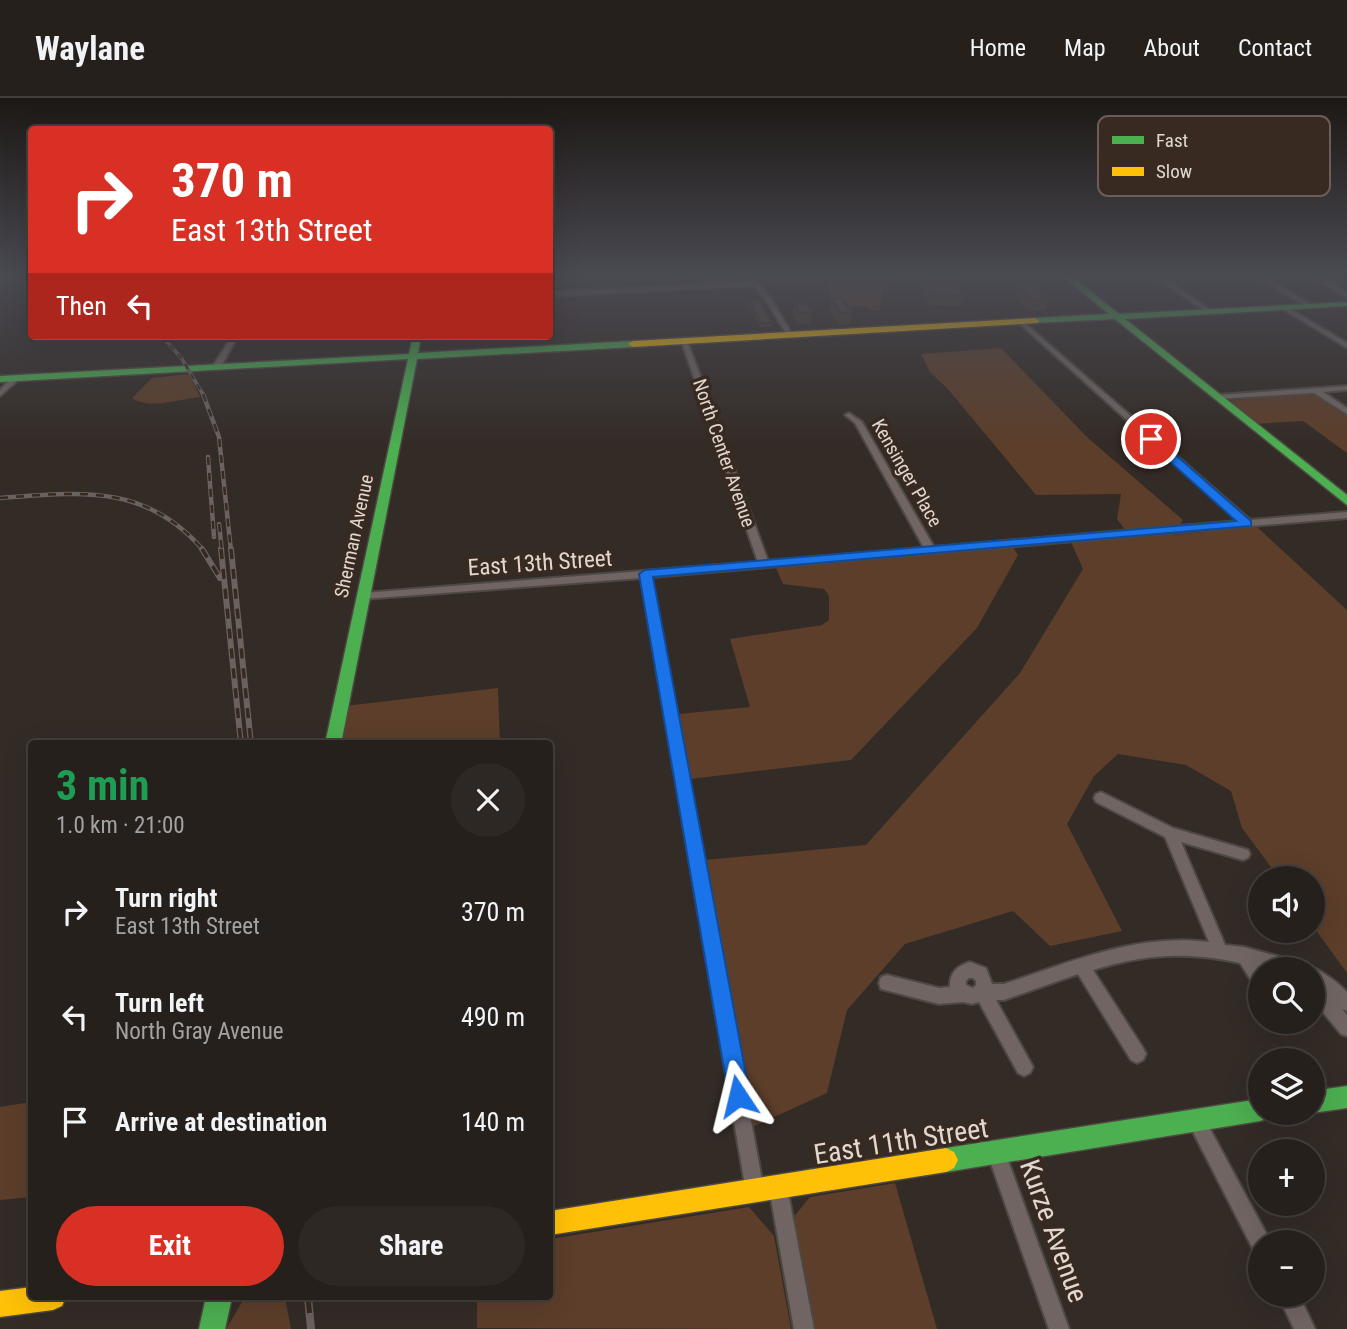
<!DOCTYPE html>
<meta charset="utf-8">
<style>
:root{--surface:#26201c;--page:#2e2825;--text:#f1f3f6;--muted:#a4a3a3;--line:#423e3b;--accent:#d93025}
body{margin:0;font-family:"Roboto Condensed",sans-serif;background:var(--page);color:var(--text);height:100vh;display:flex;flex-direction:column;font-size:26px;white-space:nowrap}
*{box-sizing:border-box;margin:0}
p{font-size:23px;color:var(--muted)}
.icon{flex:none;width:38px;height:38px;fill:none;stroke:currentColor;stroke-width:2;stroke-linecap:round;stroke-linejoin:round}
.map{position:relative;flex:1;overflow:hidden}
.sheet{position:absolute;left:28px;top:642px;width:525px;height:560px;display:flex;flex-direction:column;background:var(--surface);border-radius:7px;box-shadow:0 7px 28px #0002,0 0 0 2px var(--line)}
.sheet>*{flex:none}
.guide{position:absolute;left:28px;top:28px;width:525px;height:214px;border-radius:7px;box-shadow:0 7px 28px #0002,0 0 0 2px var(--line);background:#d93025;color:#fff;overflow:hidden}
.controls{position:absolute;left:1248px;top:768px;display:grid;gap:14px}
.controls a{display:grid;place-items:center;width:77px;height:77px;border-radius:50%;background:var(--surface);box-shadow:0 7px 28px #0002,0 0 0 2px var(--line);font-size:35px}
.pin{position:absolute;display:grid;place-items:center;width:60px;height:60px;color:#fff;margin:-30px;border:4px solid #fff;border-radius:50%;box-shadow:0 2px 7px #0007}
.me{position:absolute;width:77px;margin:-38px;rotate:350deg;stroke-linejoin:round;filter:drop-shadow(0 0 5px #0008)}
.turn{display:flex;align-items:center;gap:24px;height:147px;padding:0 28px;font-size:32px}
.turn .icon{width:91px;height:91px;stroke-width:2.5}
.turn b{display:block;font-size:49px;line-height:60px}
.then{display:flex;align-items:center;height:66px;padding:0 28px;background:#0003;gap:14px;font-size:26px}
.round{display:grid;place-items:center;flex:none;width:74px;height:74px;border-radius:37px;background:var(--page)}
.head{display:flex;align-items:center;justify-content:space-between;height:119px;padding:0 28px}
h1{font-size:42px;font-weight:700;line-height:52px;color:#1e9e55}
.primary-button{display:flex;gap:14px;margin-top:auto;padding:14px 28px}
.primary-button a{flex:1;height:80px;border-radius:42px;background:var(--accent);color:#fff;font-size:28px;font-weight:700;line-height:80px;text-align:center}
.primary-button a+a{background:var(--page);color:var(--text)}
ul{padding:0;list-style:none}
li{display:flex;align-items:center;gap:21px;height:105px;padding:0 28px}
li div{flex:1}
li b{display:block;font-size:26px}
li em{font-style:normal}
header{display:flex;align-items:center;gap:42px;box-sizing:border-box;height:98px;padding:0 35px;background:var(--surface);border-bottom:2px solid var(--line)}
header strong{font-size:33px}
nav{display:flex;gap:38px;margin-inline-start:auto;font-size:24px}
.map>svg:first-child{display:block}
.green{fill:#5c3e2a}
.lines{fill:none;stroke-linecap:round;stroke-linejoin:round}
.street-casing{stroke:#4e4842;stroke-width:4}
.fast-casing{stroke:#4e4842;stroke-width:3}
.slow-casing{stroke:#4e4842;stroke-width:3}
.street{fill:#706563;fill-rule:evenodd}
.fast{fill:#4caf50;fill-rule:evenodd}
.slow{fill:#ffc107;fill-rule:evenodd}
.rail-far3-casing{stroke:#6a625e;stroke-width:3.5}
.rail-far2-casing{stroke:#6a625e;stroke-width:4.5}
.rail-far1-casing{stroke:#6a625e;stroke-width:6}
.rail-casing{stroke:#6a625e;stroke-width:8}
.rail-far3{stroke:#382a21;stroke-width:2;stroke-dasharray:6;stroke-linecap:butt}
.rail-far2{stroke:#382a21;stroke-width:2.5;stroke-dasharray:8;stroke-linecap:butt}
.rail-far1{stroke:#382a21;stroke-width:3.5;stroke-dasharray:10;stroke-linecap:butt}
.rail{stroke:#382a21;stroke-width:5;stroke-dasharray:16;stroke-linecap:butt}
.wall{fill:#453a30}
.building{fill:#504338;stroke:#382f27;stroke-width:2}
.route{fill:#1a73e8;stroke:#114b97;stroke-width:2}
.labels{text-anchor:middle;dominant-baseline:central;stroke-width:7;stroke-linejoin:round;paint-order:stroke}
.far-street-label{font-size:19px;fill:#e1d8d2;stroke:#382a21}
.street-label{font-size:23px;fill:#e1d8d2;stroke:#382a21}
.near-street-label{font-size:28px;fill:#e1d8d2;stroke:#382a21}
.key{fill:#382a21;stroke:#6b5e56;stroke-width:2}
.key-label{font-size:19px;fill:#e1d8d2}
</style>
<header>
<strong>Waylane</strong>
<nav><a>Home</a><a>Map</a><a>About</a><a>Contact</a></nav>
</header>
<div class="map">
<svg width="1347" height="1231" viewBox="0 0 1347 1231">
<rect width="100%" height="100%" fill="#332b26"/>
<g class="green">
<path d="M749,176H887L879,212H870L865,208L834,209L828,190V182L758,186Z"/>
<path d="M1001,250L1087,339L1183,422L1179,428L1126,433L1117,421L1121,396L1036,397L947,290L930,274L921,256Z"/>
<path d="M189,276L200,299C180,301 149,312 132,300L152,280Z"/>
<path d="M1310,294L1317,296L1347,316V355L1303,323L1255,326L1228,303Z"/>
<path d="M1256,428L1347,512V875L1313,828L1312,780H1279L1242,730L1231,693L1186,667L1118,656L1094,678L1067,726L1122,833L1050,848L1013,813L905,846L847,912L827,995L752,1029L704,762L866,747L1020,575L1083,471L1071,444L1175,435L1174,437Z"/>
<path d="M1013,449L1018,457L977,530L851,662L690,681L678,616L750,609L730,541L822,527L829,522V498L824,491L783,486L776,470Z"/>
<path d="M498,590L500,646H339L345,608Z"/>
<path d="M31,1004V1099L0,1102V1009Z"/>
<path d="M895,1085L937,1231H814L792,1121L810,1099Z"/>
<path d="M749,1109L774,1138L791,1231L477,1230V1199H550V1141Z"/>
<path d="M245,1199H285L291,1231H226Z"/>
</g>
<g class="lines">
<g class="street-casing">
<g id="street">
<path d="M744,176H750L772,202L792,236L791,237H787L767,204L754,188L550,198V194L751,184Z"/>
<path d="M1151,176H1158L1213,214L1208,215Z"/>
<path d="M1252,176H1259L1313,208L1308,209Z"/>
<path d="M1306,176H1314L1347,194V199Z"/>
<path d="M1285,208L1347,245V250L1283,211L1282,210Z"/>
<path d="M1020,221L1250,422L1347,414V420L651,479L764,1093L762,1100L755,1102L748,1100L746,1093L641,480L363,501L358,498L363,495L758,464L681,242L684,240L687,242L768,463L924,450L855,325L845,317L849,315L862,324L934,449L1239,423L1018,224L1017,223Z"/>
<path d="M232,238H238L220,270H214L213,268Z"/>
<path d="M13,278L20,280L0,298V292Z"/>
<path d="M1347,288V292L1323,294L1347,310V316L1314,295L1217,301L1213,299L1217,297Z"/>
<path d="M1101,694L1173,730L1248,752L1250,756L1248,760L1243,762L1181,744L1225,847L1244,849L1299,864L1305,867L1307,871L1312,869C1325,875 1337,884 1347,894V913L1342,911L1347,917V938L1341,936L1312,901V872H1269L1262,870L1263,872H1260V889L1254,887L1240,865C1187,853 1144,856 1093,872L1143,950L1146,956L1143,962L1137,965L1131,962L1078,876L1004,902H996L1033,969L1030,975L1024,978L1018,975L979,904L972,906L963,904L939,906L881,891L879,885L881,879L887,877L939,890L950,889C949,875 957,868 970,864L986,870L992,886H1004C1071,864 1137,835 1209,844L1165,739L1096,704L1094,700L1096,696ZM969,880H973L976,883V887L973,890L966,887V883Z"/>
<path d="M1196,1013L1202,1016L1267,1137L1270,1144H1260V1154L1253,1151L1190,1028L1187,1022L1190,1016Z"/>
<path d="M996,1045L1003,1047L1005,1054L1069,1231H1049L987,1054L989,1047Z"/>
<path d="M778,1080L785,1082L787,1089L814,1231H794L769,1089L771,1082Z"/>
<path d="M1278,1197H1299L1315,1231H1294Z"/>
</g>
</g>
<g class="fast-casing">
<g id="fast">
<path d="M1060,176H1069L1119,216L1347,204V208L1125,221L1347,397V407L1115,221L1032,225L1031,223L1035,220L1109,216Z"/>
<path d="M413,238H421L418,255L633,243L638,246L633,249L417,261L341,646H325L408,261L0,284V278L409,256Z"/>
<path d="M1347,988V1010L1312,1015H1311L1312,993Z"/>
<path d="M1260,1001V1015H1270L1268,1020L1260,1023L946,1074L938,1070L934,1062L938,1054L946,1050Z"/>
<path d="M206,1199H232L225,1231H199Z"/>
</g>
</g>
<g class="slow-casing">
<g id="slow">
<path d="M1035,220L1039,223L1038,225L633,249L628,246L633,243Z"/>
<path d="M946,1050L954,1054L958,1062L954,1070L946,1074L550,1137V1113Z"/>
<path d="M32,1189V1199H66L62,1208L53,1212L0,1219V1193Z"/>
</g>
</g>
<use href="#street" class="street"/>
<use href="#fast" class="fast"/>
<use href="#slow" class="slow"/>
<g class="rail-far3-casing">
<path id="rail-far3" d="M162,238L182,261L204,298"/>
</g>
<g class="rail-far2-casing">
<g id="rail-far2">
<path d="M203,296L219,339L231,453"/>
<path d="M208,359L214,439"/>
<path d="M0,400C81,394 146,385 204,453"/>
<path d="M219,426L222,453"/>
</g>
</g>
<g class="rail-far1-casing">
<g id="rail-far1">
<path d="M202,451L220,480"/>
<path d="M221,451L241,646"/>
<path d="M231,451L251,646"/>
</g>
</g>
<g class="rail-casing">
<path id="rail" d="M308,1199L311,1231"/>
</g>
<use href="#rail-far3" class="rail-far3"/>
<use href="#rail-far2" class="rail-far2"/>
<use href="#rail-far1" class="rail-far1"/>
<use href="#rail" class="rail"/>
</g>
<g class="wall">
<path d="M924,187L965,197L962,208L947,209L945,207L930,208L922,199Z"/>
<path d="M1018,189L1049,201L1045,212L1029,213L1015,200Z"/>
<path d="M831,201L852,214L850,226L839,227L829,213Z"/>
<path d="M749,202L772,225V229H760L748,206Z"/>
<path d="M550,206L552,232H550Z"/>
<path d="M794,206L812,214L810,226L798,227L792,218Z"/>
</g>
<g class="building">
<path d="M954,186L965,197L950,198L948,195L933,196L924,187Z"/>
<path d="M1034,188L1049,201L1033,202L1018,189Z"/>
<path d="M841,200L852,214L841,215L831,201Z"/>
<path d="M760,201L772,225H761L749,202Z"/>
<path d="M806,205L812,214L799,215L794,206Z"/>
</g>
<linearGradient id="sky" x2="0" y2="1"><stop stop-color="#1c1815"/><stop offset="0.51" stop-color="#4a4a52"/><stop offset="1" stop-color="#4a4a52" stop-opacity="0"/></linearGradient>
<rect width="1347" height="348" fill="url(#sky)"/>
<path class="route" d="M1147,338H1154L1251,423V428L653,479L750,998L747,1006L738,1009L730,1006L639,476L645,472L1236,423L1147,343Z"/>
<g class="labels">
<g class="far-street-label">
<text transform="translate(724 355) rotate(71)">North Center Avenue</text>
<text transform="translate(907 375) rotate(60)">Kensinger Place</text>
<text transform="translate(354 438) rotate(-78)">Sherman Avenue</text>
</g>
<g class="street-label">
<text transform="translate(540 465) rotate(-4)">East 13th Street</text>
</g>
<g class="near-street-label">
<text transform="translate(901 1043) rotate(-9)">East 11th Street</text>
<text transform="translate(1054 1133) rotate(70)">Kurze Avenue</text>
</g>
</g>
<rect x="1098" y="18" width="232" height="80" rx="10" class="key"/>
<rect x="1112" y="38" width="32" height="8" fill="#4caf50"/>
<rect x="1112" y="69" width="32" height="9" fill="#ffc107"/>
<g class="key-label">
<text x="1156" y="49">Fast</text>
<text x="1156" y="80">Slow</text>
</g>
</svg>
<div class="controls">
<a><svg class="icon" aria-label="sound" viewBox="0 0 24 24"><path d="M4 9h4l5-4v14l-5-4H4zM17 9q2 3 0 6"/></svg></a>
<a><svg class="icon" aria-label="search" viewBox="0 0 24 24"><circle cx="10" cy="10" r="6"/><path d="M15 15l6 6"/></svg></a>
<a><svg class="icon" aria-label="layers" viewBox="0 0 24 24"><path d="M12 4l9 5-9 5-9-5zM3 14l9 5 9-5"/></svg></a>
<a>+</a>
<a>−</a>
</div>
<div class="pin" style="left:1151px;top:341px;background:#d93025"><svg class="icon" aria-label="arrive" viewBox="0 0 24 24"><path d="M6 21V4h12l-3 4 3 4H6"/></svg></div>
<svg class="me" style="left:738px;top:998px" viewBox="-20 -20 40 40"><path d="M0-17L14 15 0 8-14 15z" fill="#1a73e8" stroke="#fff" stroke-width="4"/></svg>
<div class="guide">
<div class="turn"><svg class="icon" aria-label="right" viewBox="0 0 24 24"><path d="M7 20v-9h11M14 6l5 5-5 5"/></svg><div><b>370 m</b>East 13th Street</div></div>
<div class="then">Then<svg class="icon" aria-label="left" viewBox="0 0 24 24"><path d="M17 20v-9H6M10 6l-5 5 5 5"/></svg></div>
</div>
<section class="sheet">
<div class="head"><div><h1>3 min</h1><p>1.0 km · 21:00</p></div><a class="round"><svg class="icon" aria-label="close" viewBox="0 0 24 24"><path d="M6 6l12 12M18 6L6 18"/></svg></a></div>
<ul>
<li><svg class="icon" aria-label="right" viewBox="0 0 24 24"><path d="M7 20v-9h11M14 6l5 5-5 5"/></svg><div><b>Turn right</b><p>East 13th Street</p></div><em>370 m</em></li>
<li><svg class="icon" aria-label="left" viewBox="0 0 24 24"><path d="M17 20v-9H6M10 6l-5 5 5 5"/></svg><div><b>Turn left</b><p>North Gray Avenue</p></div><em>490 m</em></li>
<li><svg class="icon" aria-label="arrive" viewBox="0 0 24 24"><path d="M6 21V4h12l-3 4 3 4H6"/></svg><div><b>Arrive at destination</b></div><em>140 m</em></li>
</ul>
<div class="primary-button"><a>Exit</a><a>Share</a></div>
</section>
</div>
